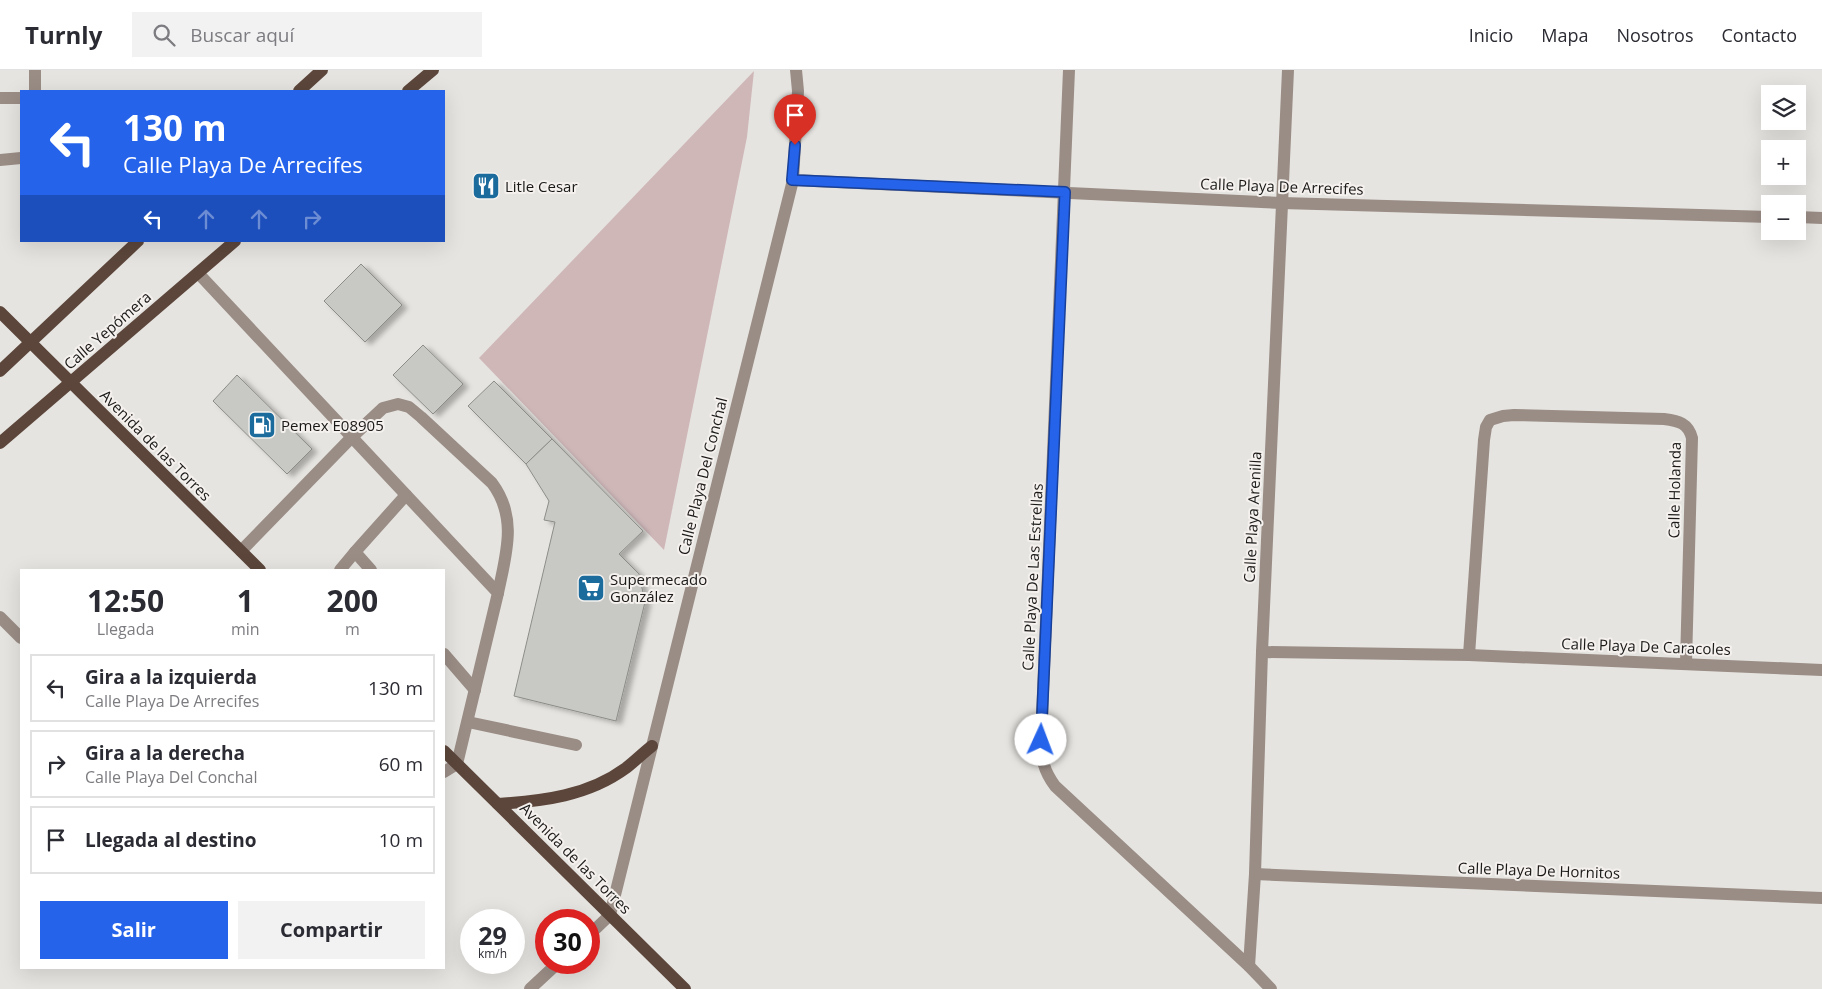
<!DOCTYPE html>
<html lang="es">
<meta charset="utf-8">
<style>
:root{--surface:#fff;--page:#f2f2f3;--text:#2b2b33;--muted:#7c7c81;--line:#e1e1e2;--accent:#2563eb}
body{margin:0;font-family:"Open Sans",sans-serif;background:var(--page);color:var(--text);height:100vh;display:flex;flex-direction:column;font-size:19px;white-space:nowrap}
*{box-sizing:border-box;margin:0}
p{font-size:16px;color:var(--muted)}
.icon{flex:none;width:28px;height:28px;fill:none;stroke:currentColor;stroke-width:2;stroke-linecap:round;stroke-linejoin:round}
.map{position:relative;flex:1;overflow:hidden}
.panel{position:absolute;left:20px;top:499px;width:425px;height:400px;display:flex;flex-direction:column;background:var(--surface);border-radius:0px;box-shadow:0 5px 20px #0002}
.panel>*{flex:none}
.banner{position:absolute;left:20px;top:20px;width:425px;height:152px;border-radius:0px;box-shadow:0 5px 20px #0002;background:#2563eb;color:#fff;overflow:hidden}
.tools{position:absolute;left:1761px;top:15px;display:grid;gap:10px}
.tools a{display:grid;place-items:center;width:45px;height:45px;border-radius:0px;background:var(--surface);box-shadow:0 5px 20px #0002;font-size:25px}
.speed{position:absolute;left:460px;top:839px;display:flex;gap:10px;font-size:25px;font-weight:700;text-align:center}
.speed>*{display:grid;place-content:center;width:65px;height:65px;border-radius:50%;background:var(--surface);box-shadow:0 5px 20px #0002;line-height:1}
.speed small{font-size:12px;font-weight:400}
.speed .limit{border:8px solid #d22;background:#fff;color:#111}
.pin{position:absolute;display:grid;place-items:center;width:42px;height:42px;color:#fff;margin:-51px -21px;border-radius:50% 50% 50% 0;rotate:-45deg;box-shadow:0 0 5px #0007}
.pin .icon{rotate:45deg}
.me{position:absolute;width:55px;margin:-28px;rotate:2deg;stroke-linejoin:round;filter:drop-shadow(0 0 4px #0008)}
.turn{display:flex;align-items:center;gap:18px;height:105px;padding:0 20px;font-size:22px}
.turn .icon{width:65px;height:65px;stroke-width:2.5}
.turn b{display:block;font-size:35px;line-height:42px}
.lanes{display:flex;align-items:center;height:48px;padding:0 20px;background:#0003;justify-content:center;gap:25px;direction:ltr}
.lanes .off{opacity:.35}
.eta{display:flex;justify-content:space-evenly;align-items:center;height:85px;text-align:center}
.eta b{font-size:30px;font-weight:700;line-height:35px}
.cta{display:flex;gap:10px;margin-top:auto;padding:10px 20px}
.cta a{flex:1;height:58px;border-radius:0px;background:var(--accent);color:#fff;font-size:20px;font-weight:700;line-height:58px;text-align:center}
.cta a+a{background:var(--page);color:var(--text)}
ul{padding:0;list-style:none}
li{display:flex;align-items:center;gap:15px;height:68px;margin:0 10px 8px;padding:0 10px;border:2px solid var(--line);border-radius:0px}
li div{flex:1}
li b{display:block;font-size:19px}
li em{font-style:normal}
header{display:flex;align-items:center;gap:30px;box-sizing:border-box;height:70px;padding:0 25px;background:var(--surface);border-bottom:1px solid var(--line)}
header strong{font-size:24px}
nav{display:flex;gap:28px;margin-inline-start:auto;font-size:18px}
.search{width:350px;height:45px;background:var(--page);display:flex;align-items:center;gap:12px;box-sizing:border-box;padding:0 18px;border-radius:0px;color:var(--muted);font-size:19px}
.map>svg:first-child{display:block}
.green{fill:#cfb7b8}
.building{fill:#c8c8c4;stroke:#8c8d89;filter:url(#shadow)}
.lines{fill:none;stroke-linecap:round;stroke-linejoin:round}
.minor{stroke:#9a8d86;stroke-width:12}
.major{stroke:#5c463b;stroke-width:12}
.route-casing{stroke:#184099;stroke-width:12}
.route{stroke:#2563eb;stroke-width:9}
.labels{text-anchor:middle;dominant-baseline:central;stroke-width:4;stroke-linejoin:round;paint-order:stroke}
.poi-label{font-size:15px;fill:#1a1918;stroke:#f4f1ee;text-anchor:start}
.street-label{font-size:15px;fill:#1a1918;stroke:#f4f1ee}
</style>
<header>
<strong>Turnly</strong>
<div class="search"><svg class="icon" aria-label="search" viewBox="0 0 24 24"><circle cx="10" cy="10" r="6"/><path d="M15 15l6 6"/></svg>Buscar aquí</div>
<nav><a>Inicio</a><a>Mapa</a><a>Nosotros</a><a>Contacto</a></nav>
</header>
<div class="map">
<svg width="1822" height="919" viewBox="0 0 1822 919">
<defs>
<filter id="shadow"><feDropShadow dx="5.5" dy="3" stdDeviation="2.5" flood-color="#0004"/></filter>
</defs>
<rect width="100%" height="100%" fill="#e6e4e0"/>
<path class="green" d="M754,1L747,67L664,480L479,288Z"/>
<g class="building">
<path d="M361,194L402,235L365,272L324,231Z"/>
<path d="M423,275L463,314L433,344L393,305Z"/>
<path d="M237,305L312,379L287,404L213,331Z"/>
<path d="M494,311L552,369L526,394L468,336Z"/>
<path d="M552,369L643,461L619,484L639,504L645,532L616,651L514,626L555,452L544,450L549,431L526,394Z"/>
</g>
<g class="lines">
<g class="minor">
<path d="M35,0V21"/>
<path d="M1069,0L1041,670C1041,689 1044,701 1055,716L1249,896L1271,919"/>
<path d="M0,28H21"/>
<path d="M0,90L21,88"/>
<path d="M793,110L1282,133L1770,147"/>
<path d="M1798,147L1822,148"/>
<path d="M198,203L498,523L457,694L444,702"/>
<path d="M241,481L352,367L383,338L398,334L409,337L421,347L492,413C518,448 506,484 498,523"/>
<path d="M355,482L406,425"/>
<path d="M340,500L355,482L371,500"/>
<path d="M0,547L21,568"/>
<path d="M1262,582L1469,585L1822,600"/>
<path d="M444,584L475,620"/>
<path d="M1469,585L1484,370L1486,357L1490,350L1503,346L1514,345L1664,349C1679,351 1688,353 1692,368L1686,593"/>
<path d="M468,652L576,675"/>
<path d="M1255,804L1822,828"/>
<path d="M589,865L610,845L793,110L798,21L796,0"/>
<path d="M1249,896L1255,804L1262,582L1288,0"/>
<path d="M530,919L559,892"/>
</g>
<g class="major">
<path d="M299,21L322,0"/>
<path d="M408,21L433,0"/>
<path d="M0,242L260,500"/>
<path d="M0,301L138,171"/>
<path d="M0,373L235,171"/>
<path d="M444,681L685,919"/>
<path d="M498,734C543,731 588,726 626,698C635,691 643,683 652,676"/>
</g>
</g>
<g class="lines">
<g class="route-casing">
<path id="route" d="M795,75L792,110L1065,122L1041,670"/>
</g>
<use href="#route" class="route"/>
</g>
<defs>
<g id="restaurant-square" transform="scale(1.4375)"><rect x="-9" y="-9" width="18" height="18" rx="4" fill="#1c6b9d" stroke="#f4f1ee"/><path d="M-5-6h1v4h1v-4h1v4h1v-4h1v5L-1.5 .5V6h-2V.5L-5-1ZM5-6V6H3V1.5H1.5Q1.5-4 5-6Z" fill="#fff"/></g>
<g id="fuel-square" transform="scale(1.4375)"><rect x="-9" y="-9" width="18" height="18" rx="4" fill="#1c6b9d" stroke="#f4f1ee"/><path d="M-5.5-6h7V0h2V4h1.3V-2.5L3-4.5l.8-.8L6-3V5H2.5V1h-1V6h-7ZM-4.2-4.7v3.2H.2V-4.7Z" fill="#fff"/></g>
<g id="supermarket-square" transform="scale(1.4375)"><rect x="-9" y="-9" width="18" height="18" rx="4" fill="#1c6b9d" stroke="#f4f1ee"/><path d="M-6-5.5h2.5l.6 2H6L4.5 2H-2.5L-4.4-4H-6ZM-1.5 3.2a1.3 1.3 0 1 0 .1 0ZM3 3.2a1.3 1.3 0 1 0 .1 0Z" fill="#fff"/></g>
</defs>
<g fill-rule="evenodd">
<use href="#restaurant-square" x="486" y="116"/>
<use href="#fuel-square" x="262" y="355"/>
<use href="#supermarket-square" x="591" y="518"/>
</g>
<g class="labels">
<g class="poi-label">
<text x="505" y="116">Litle Cesar</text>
<text x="281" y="355">Pemex E08905</text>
<text x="610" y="509">Supermecado<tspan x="610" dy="17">González</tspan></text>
</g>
<g class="street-label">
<text transform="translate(1282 116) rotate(2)">Calle Playa De Arrecifes</text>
<text transform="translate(107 260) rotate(-41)">Calle Yepómera</text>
<text transform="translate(156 375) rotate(45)">Avenida de las Torres</text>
<text transform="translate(702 406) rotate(-76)">Calle Playa Del Conchal</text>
<text transform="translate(1674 420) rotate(-89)">Calle Holanda</text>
<text transform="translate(1252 447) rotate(-87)">Calle Playa Arenilla</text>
<text transform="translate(1032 507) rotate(-87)">Calle Playa De Las Estrellas</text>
<text transform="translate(1646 576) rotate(2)">Calle Playa De Caracoles</text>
<text transform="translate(576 788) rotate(45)">Avenida de las Torres</text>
<text transform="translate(1539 800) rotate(2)">Calle Playa De Hornitos</text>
</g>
</g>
</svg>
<div class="tools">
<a><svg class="icon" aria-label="layers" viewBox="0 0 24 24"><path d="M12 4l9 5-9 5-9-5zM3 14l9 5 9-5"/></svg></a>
<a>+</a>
<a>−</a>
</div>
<div class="speed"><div>29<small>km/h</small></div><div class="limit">30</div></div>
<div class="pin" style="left:795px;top:75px;background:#d93025"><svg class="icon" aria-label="arrive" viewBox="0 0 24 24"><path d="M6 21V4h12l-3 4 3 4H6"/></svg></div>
<svg class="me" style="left:1041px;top:670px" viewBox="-20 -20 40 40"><circle r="19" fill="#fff"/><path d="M0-13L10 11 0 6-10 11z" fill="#2563eb"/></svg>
<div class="banner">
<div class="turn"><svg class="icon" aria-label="left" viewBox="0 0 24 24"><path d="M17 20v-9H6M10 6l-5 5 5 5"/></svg><div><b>130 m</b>Calle Playa De Arrecifes</div></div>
<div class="lanes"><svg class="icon" aria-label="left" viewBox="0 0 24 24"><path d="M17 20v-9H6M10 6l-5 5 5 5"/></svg><svg class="icon off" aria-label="ahead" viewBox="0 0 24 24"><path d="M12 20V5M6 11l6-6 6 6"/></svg><svg class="icon off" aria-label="ahead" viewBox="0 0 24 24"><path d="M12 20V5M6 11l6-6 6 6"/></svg><svg class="icon off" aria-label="right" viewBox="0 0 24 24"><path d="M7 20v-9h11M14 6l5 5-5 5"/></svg></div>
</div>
<section class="panel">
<div class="eta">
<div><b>12:50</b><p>Llegada</p></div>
<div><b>1</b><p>min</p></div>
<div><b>200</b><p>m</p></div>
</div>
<ul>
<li><svg class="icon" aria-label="left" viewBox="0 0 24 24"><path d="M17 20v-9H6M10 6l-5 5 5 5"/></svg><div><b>Gira a la izquierda</b><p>Calle Playa De Arrecifes</p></div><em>130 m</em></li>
<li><svg class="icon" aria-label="right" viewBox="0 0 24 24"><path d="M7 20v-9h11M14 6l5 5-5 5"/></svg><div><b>Gira a la derecha</b><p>Calle Playa Del Conchal</p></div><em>60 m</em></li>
<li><svg class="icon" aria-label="arrive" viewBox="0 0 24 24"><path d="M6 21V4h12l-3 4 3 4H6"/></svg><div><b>Llegada al destino</b></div><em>10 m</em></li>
</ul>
<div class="cta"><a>Salir</a><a>Compartir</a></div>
</section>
</div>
